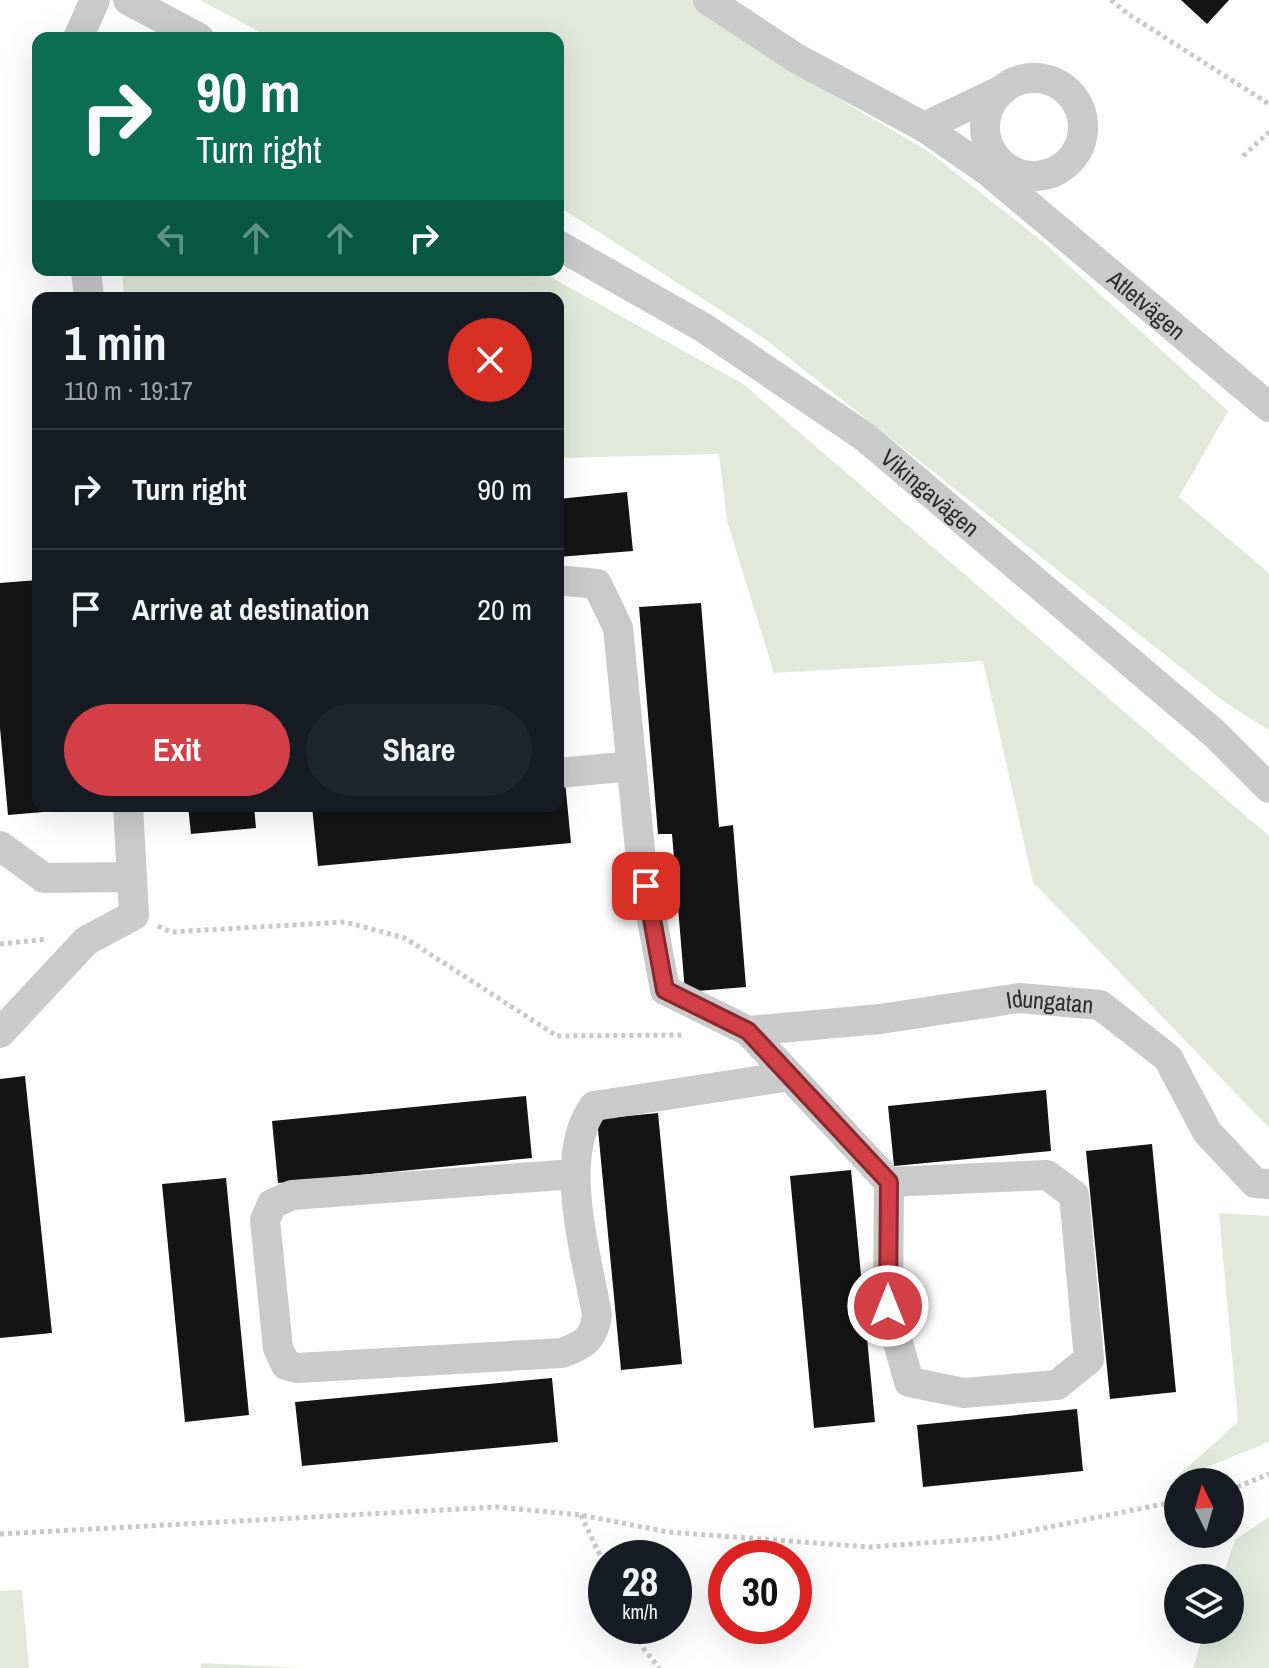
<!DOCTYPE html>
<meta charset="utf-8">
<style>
:root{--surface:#171b24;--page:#20242c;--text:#f1f3f6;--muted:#9ea1a6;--line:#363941;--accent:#d33f46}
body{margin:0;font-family:"Archivo Narrow",sans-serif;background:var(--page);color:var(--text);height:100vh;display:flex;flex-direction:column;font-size:30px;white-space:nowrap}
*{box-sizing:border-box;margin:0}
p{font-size:26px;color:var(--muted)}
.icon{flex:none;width:44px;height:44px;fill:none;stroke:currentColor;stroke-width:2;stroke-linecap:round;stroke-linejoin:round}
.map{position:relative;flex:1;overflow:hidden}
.drawer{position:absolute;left:32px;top:292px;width:532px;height:520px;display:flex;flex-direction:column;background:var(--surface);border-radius:16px;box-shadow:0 8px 32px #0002}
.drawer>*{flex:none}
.banner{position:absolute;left:32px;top:32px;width:532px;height:244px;border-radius:16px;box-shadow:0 8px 32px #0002;background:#0b6e4f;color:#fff;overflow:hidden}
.needle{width:52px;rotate:355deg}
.buttons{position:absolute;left:1164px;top:1468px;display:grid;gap:16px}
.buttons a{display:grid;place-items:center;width:80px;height:80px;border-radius:50%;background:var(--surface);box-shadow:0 8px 32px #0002;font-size:40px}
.speed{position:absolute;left:588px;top:1540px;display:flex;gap:16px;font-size:40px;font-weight:700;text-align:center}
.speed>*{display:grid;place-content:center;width:104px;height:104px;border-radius:50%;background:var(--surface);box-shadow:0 8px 32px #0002;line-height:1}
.speed small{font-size:20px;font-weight:400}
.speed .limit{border:12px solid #d22;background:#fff;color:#111}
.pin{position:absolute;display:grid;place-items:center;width:68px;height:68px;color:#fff;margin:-34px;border-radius:16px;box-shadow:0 4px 12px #0006}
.me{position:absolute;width:88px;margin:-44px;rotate:0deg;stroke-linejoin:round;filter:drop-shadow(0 0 6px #0008)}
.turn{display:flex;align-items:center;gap:28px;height:168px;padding:0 32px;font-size:36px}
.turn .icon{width:104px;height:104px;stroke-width:2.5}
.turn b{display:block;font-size:56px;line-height:68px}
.lanes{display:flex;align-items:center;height:76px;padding:0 32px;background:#0003;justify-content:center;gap:40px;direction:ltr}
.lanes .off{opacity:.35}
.round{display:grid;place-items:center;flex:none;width:84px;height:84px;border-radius:42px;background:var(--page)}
.head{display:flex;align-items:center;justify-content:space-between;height:136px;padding:0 32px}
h1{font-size:48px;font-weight:700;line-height:60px}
.button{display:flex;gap:16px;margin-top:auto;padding:16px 32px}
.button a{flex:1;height:92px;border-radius:48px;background:var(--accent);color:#fff;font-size:32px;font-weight:700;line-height:92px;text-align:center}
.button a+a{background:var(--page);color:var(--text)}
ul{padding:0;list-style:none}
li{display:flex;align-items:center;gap:24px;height:120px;padding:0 32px;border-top:2px solid var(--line)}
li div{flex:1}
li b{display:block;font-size:30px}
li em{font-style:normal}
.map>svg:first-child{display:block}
.green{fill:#e2e9db}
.building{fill:#141414}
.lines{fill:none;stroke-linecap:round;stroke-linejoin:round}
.path{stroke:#cacaca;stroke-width:5;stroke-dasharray:4 4;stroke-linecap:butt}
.minor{stroke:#cacaca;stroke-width:30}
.route-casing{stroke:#89292e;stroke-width:20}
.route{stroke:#d33f46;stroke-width:14}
.labels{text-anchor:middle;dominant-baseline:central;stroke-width:8;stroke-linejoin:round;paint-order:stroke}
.street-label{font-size:24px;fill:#2d2d2d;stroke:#fff}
</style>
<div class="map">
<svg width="1269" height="1668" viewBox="0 0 1269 1668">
<rect width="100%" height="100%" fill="#fff"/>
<g class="green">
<path d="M200,0H696L821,88L929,152L1043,242L1228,411L1179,497L1269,573V730L1226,703L765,339L558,206V38H271Z"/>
<path d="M122,270H538L743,384L1269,836V1128L1033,882L983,661L774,673L727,521L719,454L558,458V298H124Z"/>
<path d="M1219,1213L1269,1216V1442L1172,1481L1238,1422Z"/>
<path d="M1269,1517V1668H1193L1205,1630H1230V1578H1222L1235,1540Z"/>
<path d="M22,1590L29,1668H0V1591Z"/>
<path d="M202,1663L301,1668H200Z"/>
</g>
<g class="building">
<path d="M1181,0H1229L1207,24Z"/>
<path d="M627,492L633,551L558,557V499Z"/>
<path d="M38,580V806H67V810L8,815L0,728V583Z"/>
<path d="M701,603L719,827L733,825L746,987L685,992L672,834H658L639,607Z"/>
<path d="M565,781L571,843L318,866L312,806H558V782Z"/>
<path d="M188,806H254L256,828L191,834Z"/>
<path d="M25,1076L52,1333L0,1338V1079Z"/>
<path d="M1046,1090L1051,1151L894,1166L888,1106Z"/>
<path d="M526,1096L532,1158L278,1183L272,1121Z"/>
<path d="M658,1113L682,1364L621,1370L597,1119Z"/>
<path d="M1152,1144L1176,1392L1110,1399L1086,1151Z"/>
<path d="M851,1170L875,1422L814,1428L790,1176Z"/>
<path d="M226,1178L249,1415L185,1422L162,1184Z"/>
<path d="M552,1378L558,1442L302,1466L295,1402Z"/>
<path d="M1077,1409L1083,1471L923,1487L917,1425Z"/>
</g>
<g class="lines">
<g class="path">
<path d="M1111,0L1128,14L1269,104"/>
<path d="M1243,156L1269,132"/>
<path d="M158,926L171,932L345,922L405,938L557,1036L684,1035"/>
<path d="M0,944L47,939"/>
<path d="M1230,1490L1269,1474"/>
<path d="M581,1515L606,1568"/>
<path d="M0,1534L497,1507L581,1515L668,1532L869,1547L995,1538L1178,1501"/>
<path d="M633,1626L644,1649L659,1668"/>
</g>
<g class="minor">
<path d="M128,0L199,38"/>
<path id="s1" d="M708,0L796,58L924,127L989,172L1269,407"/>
<path d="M78,38L95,0"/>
<circle cx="1034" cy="127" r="49"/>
<path d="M924,127L1002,90"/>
<path id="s2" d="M558,245L704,328L865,437L1215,734L1269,788"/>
<path d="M86,270L89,298"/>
<path d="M558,580L597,584L618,628L641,860L665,990L748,1031L889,1182L888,1306L909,1382L964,1393L1057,1385L1089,1359L1074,1195L1047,1175L889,1182"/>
<path d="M558,773L632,766"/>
<path d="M0,846L44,878L132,877"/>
<path id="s3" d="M748,1031L880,1019L1019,998L1100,1005L1168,1058L1207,1132L1255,1183L1269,1184"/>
<path d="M0,1033L86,941L134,915L128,806"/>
<path d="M574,1174L292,1195L272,1204L265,1220L278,1348L286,1365L297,1368L562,1353C584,1345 594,1339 597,1315C587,1256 556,1157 594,1106L790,1076"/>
</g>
</g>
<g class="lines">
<g class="route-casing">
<path id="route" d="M646,886L665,990L748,1031L889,1182L888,1306"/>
</g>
<use href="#route" class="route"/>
</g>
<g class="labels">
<g class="street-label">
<text stroke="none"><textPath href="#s1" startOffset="536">Atletvägen</textPath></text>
<text stroke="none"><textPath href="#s2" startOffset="448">Vikingavägen</textPath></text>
<text stroke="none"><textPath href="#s3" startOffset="304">Idungatan</textPath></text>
</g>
</g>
</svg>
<div class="buttons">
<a><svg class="needle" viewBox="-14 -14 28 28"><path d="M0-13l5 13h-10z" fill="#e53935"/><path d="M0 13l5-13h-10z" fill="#9ea1a6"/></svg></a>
<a><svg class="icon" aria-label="layers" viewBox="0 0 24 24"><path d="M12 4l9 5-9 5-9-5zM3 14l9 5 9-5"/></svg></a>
</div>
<div class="speed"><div>28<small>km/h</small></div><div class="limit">30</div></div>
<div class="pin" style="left:646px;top:886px;background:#d93025"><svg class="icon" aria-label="arrive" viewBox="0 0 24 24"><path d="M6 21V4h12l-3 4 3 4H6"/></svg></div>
<svg class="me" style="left:888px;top:1306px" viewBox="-20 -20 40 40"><circle r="17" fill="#d33f46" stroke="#fff" stroke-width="3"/><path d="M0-11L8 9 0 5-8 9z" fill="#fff"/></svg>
<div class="banner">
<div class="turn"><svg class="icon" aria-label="right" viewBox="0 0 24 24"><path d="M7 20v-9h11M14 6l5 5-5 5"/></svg><div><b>90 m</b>Turn right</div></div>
<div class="lanes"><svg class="icon off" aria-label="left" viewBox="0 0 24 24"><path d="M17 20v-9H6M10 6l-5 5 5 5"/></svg><svg class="icon off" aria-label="ahead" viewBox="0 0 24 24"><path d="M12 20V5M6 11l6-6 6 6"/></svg><svg class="icon off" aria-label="ahead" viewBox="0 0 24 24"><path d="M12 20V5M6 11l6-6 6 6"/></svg><svg class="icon" aria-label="right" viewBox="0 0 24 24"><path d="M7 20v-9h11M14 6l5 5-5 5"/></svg></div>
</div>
<section class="drawer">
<div class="head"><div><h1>1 min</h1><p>110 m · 19:17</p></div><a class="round" style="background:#d93025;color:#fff"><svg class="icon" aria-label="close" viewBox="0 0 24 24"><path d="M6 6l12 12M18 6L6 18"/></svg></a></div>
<ul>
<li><svg class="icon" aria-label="right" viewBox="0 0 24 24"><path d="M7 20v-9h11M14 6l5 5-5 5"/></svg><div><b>Turn right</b></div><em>90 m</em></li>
<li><svg class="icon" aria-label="arrive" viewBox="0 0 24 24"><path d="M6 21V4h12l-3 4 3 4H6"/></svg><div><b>Arrive at destination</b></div><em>20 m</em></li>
</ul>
<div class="button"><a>Exit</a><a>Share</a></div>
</section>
</div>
